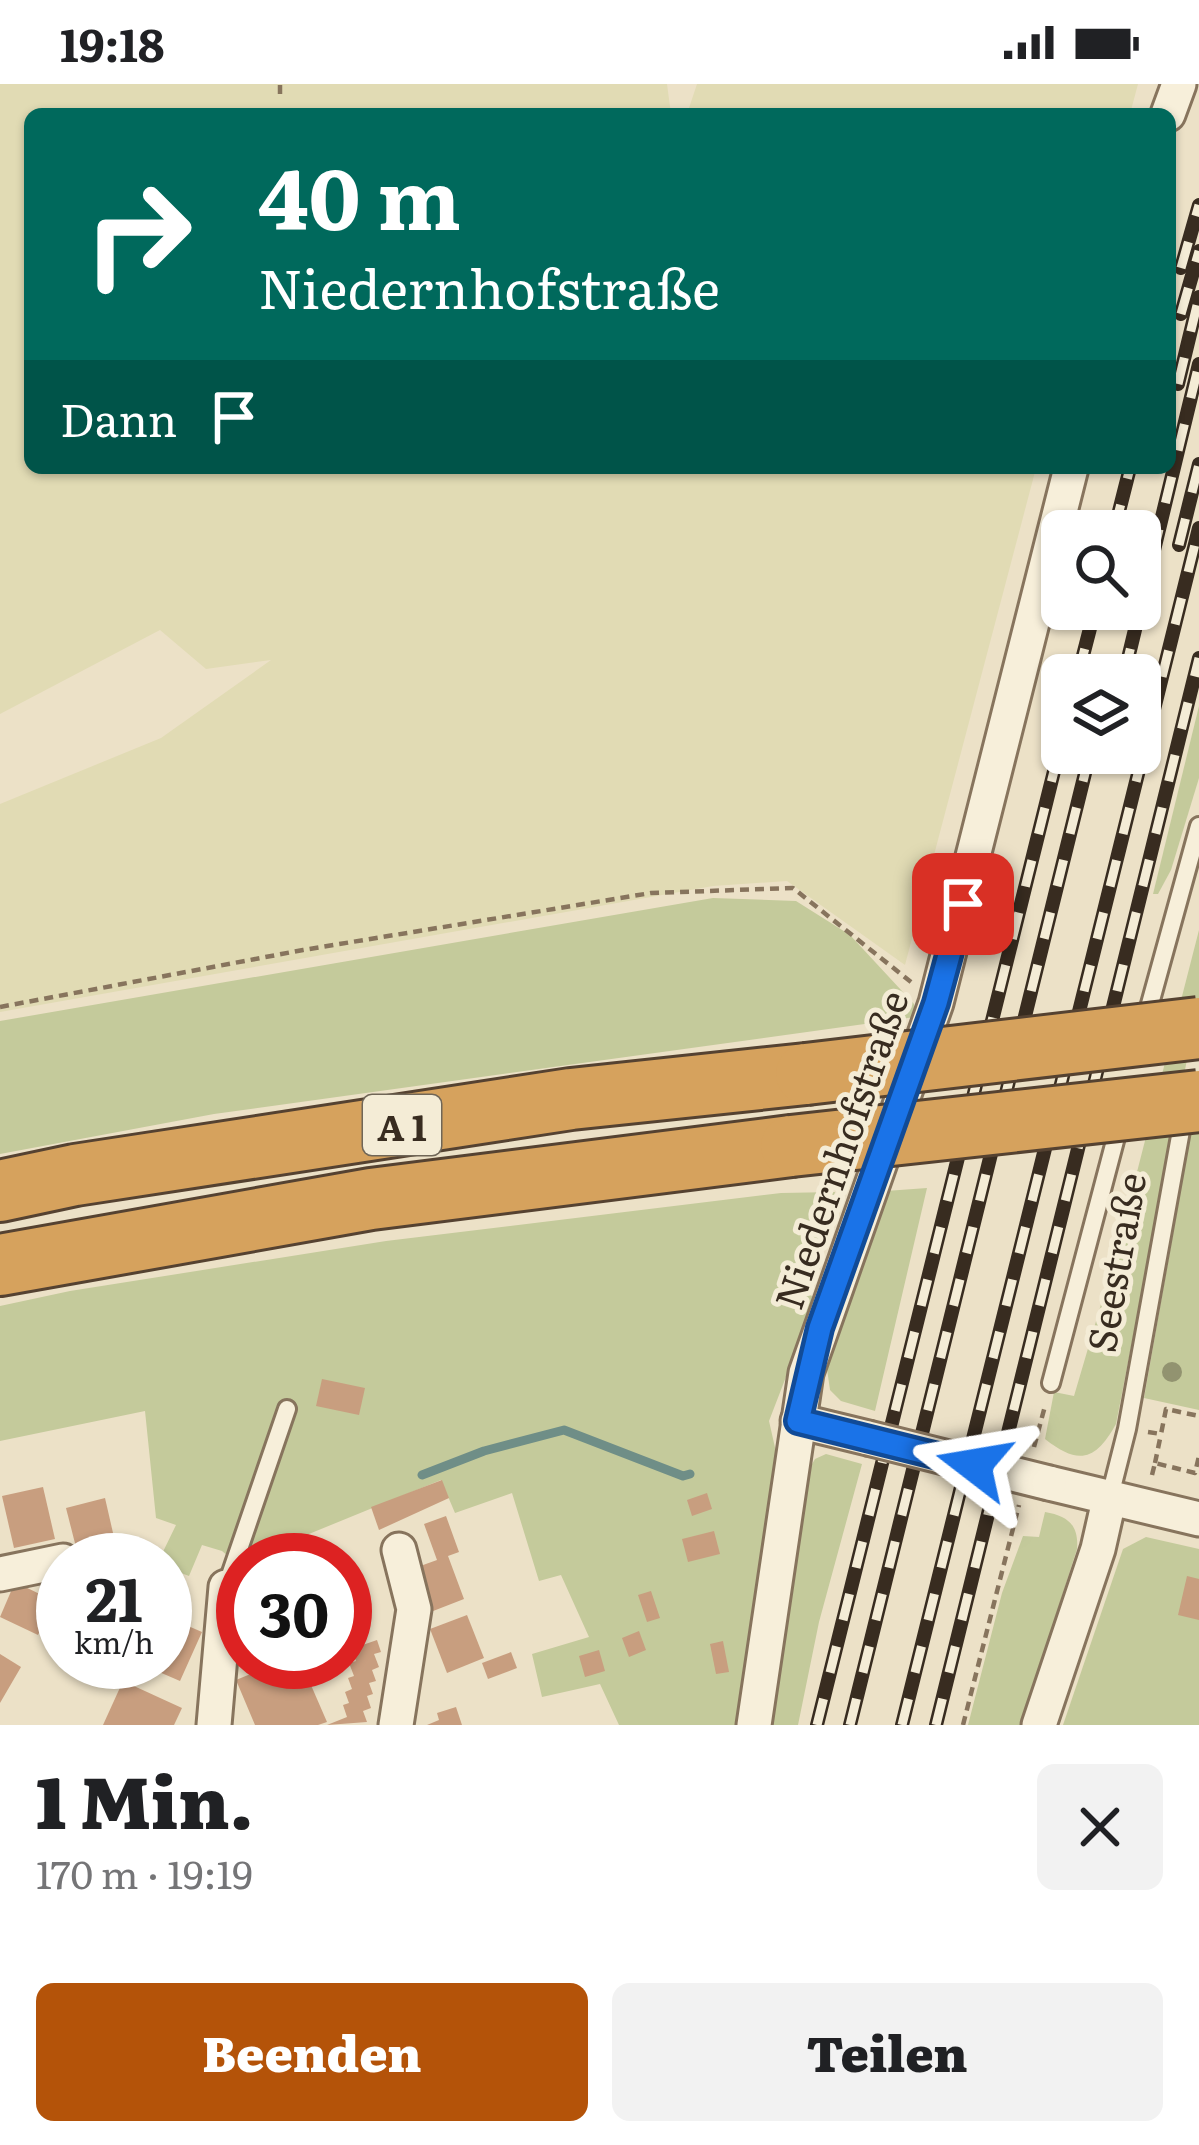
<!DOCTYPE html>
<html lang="de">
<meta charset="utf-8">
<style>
:root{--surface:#fff;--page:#f2f2f2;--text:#202124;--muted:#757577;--accent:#b45309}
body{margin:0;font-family:Literata,serif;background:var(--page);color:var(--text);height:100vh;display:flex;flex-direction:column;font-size:45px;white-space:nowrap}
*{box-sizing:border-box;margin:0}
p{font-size:39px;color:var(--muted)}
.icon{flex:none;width:66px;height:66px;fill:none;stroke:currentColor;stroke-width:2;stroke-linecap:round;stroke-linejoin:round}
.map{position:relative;height:1641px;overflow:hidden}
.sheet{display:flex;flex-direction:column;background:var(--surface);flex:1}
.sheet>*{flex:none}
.banner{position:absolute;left:24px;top:24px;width:1152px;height:366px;border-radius:18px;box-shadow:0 3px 9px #0004;background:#00695c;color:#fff;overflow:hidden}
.fabs{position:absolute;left:1041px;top:426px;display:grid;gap:24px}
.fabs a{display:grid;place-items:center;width:120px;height:120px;border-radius:18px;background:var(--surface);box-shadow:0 3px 9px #0004;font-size:60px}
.speed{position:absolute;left:36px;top:1449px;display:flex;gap:24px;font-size:60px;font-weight:700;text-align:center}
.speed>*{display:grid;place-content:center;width:156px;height:156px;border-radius:50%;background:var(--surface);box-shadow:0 3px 9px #0004;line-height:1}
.speed small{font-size:30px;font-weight:400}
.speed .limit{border:18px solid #d22;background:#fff;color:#111}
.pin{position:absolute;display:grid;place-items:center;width:102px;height:102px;color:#fff;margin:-51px;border-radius:24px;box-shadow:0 6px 18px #0006}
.me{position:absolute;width:132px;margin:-66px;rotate:284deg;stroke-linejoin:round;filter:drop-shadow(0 0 9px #0008)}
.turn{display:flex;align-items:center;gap:42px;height:252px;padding:0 36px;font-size:54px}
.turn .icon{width:156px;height:156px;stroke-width:2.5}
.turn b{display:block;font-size:84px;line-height:102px}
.then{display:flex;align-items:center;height:114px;padding:0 36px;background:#0003;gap:24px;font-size:45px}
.round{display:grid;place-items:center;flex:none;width:126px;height:126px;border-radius:18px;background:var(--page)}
.head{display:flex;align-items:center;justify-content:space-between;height:204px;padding:0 36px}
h1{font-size:72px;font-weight:800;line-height:90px}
.button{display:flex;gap:24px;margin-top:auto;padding:24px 36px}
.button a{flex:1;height:138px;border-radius:18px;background:var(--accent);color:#fff;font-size:48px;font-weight:800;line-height:138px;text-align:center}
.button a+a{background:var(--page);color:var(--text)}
.status{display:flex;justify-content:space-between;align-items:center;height:84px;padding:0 60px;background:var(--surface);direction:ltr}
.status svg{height:33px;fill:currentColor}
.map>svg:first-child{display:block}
.farmland{fill:#e1dbb4}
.green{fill:#c4ca9b}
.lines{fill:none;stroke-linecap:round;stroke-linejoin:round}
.stream{stroke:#6f8e87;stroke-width:9}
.building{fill:#c89e7f}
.service-casing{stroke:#87745d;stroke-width:22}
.minor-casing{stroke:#87745d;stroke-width:39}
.motorway-casing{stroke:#554231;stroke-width:66}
.path{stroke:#87745d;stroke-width:4.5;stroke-dasharray:9 6;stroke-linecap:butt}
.service{stroke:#f7efda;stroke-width:16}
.minor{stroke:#f7efda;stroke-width:33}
.motorway{stroke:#d6a25d;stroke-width:60}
.rail-casing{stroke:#382c20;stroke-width:14}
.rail{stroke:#f4ecd6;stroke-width:9;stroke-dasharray:27;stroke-linecap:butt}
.minor-bridge-casing{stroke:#87745d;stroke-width:39;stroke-linecap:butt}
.motorway-bridge-casing{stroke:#554231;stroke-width:66;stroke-linecap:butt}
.minor-bridge{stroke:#f7efda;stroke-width:33}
.motorway-bridge{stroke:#d6a25d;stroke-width:60}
.tree{fill:#929370}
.route-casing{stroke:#114b97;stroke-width:30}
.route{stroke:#1a73e8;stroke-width:21}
.labels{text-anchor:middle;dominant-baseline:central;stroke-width:10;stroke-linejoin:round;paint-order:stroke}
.shield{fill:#f4ecd6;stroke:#706657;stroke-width:3}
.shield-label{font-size:36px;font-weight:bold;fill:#382c20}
.street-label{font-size:39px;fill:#382c20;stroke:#f4ecd6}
</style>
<div class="status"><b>19:18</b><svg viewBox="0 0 49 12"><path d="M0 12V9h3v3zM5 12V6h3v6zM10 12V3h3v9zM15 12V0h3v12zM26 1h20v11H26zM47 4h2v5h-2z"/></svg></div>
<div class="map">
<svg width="1199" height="1641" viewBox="0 0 1199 1641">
<rect width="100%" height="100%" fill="#ece1c7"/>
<g class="farmland">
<path d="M0,0H667L671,30H30V384H1036L905,881L787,797L713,802L0,928V720L161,654L271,576L206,585L160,546L0,630Z"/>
<path d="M697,0H1138L1130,30H687Z"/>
</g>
<g class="green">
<path d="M1199,622V694L1171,786L1158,810H1153Z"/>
<path d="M713,814L796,817L850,851L914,920L915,933L214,1030L0,1070V937Z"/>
<path d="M1199,846V914L1116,1340C1096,1376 1079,1382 1045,1355L1054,1308L1074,1312L1117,1166Z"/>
<path d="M1199,1002V1326L1144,1314Z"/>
<path d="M927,1104L875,1327L841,1317L830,1306L826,1278L840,1247L886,1107Z"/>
<path d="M835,1108L806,1208L816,1215L769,1337L776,1368L741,1641H619L600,1600L542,1613L532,1570L589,1553L561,1491L539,1497L512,1409L455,1429L441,1396L282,1461L285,1473L243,1476V1485L222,1467L202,1461L189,1492L165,1483V1476H159L176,1441L156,1434L145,1327L0,1357V1222L70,1207L386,1157L781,1109Z"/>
<path d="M826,1370L862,1380L819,1538L798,1641H772L808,1387L815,1375Z"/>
<path d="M1045,1428C1068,1432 1079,1441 1077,1465L1021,1641H968L1002,1509L1023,1452L1039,1453Z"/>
<path d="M1146,1453L1199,1465V1641H1063L1123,1465Z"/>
</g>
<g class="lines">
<path class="stream" d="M422,1391L484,1367L564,1346L683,1392L690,1390"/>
</g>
<g class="building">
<path d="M322,1295L365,1304L359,1331L316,1322Z"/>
<path d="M442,1396L449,1414L379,1446L371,1423Z"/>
<path d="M43,1403L55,1455L14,1464L2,1412Z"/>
<path d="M707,1409L712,1425L692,1432L687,1416Z"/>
<path d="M105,1414L116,1462L78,1471L66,1424Z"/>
<path d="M446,1432L459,1468L448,1472L464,1515L428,1529L412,1485L437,1476L424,1440Z"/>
<path d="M714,1447L720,1470L688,1478L682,1455Z"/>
<path d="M312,1463L317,1476H279Z"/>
<path d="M345,1479L370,1545L345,1555Z"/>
<path d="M1187,1492L1199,1495V1536L1178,1531Z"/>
<path d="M15,1498L54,1517L38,1551L0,1533Z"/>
<path d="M651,1507L660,1534L647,1538L638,1511Z"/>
<path d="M467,1531L484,1574L447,1589L430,1545Z"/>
<path d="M165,1532L202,1548L180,1597L136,1578H165Z"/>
<path d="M639,1547L646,1566L629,1573L622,1554Z"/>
<path d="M377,1556L381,1568L374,1570L379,1583L372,1586L376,1597L369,1599L373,1610L367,1612L371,1624L363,1627L367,1638L327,1641L347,1633L343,1621L349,1619L345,1608L352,1605L348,1594L354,1592L349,1579L356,1577L351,1565Z"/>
<path d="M723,1557L729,1588L716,1590L710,1560Z"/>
<path d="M599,1566L605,1587L585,1593L579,1572Z"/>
<path d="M511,1568L517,1584L488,1595L482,1579Z"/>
<path d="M0,1570L21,1583L0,1619Z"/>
<path d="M279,1578H296L300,1587L304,1585L327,1638L318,1641H255L236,1596Z"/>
<path d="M123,1597L182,1624L174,1641H103Z"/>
<path d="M456,1623L462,1641H427L439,1636L437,1629Z"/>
</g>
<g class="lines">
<g class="service-casing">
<g id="service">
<path d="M1145,938L1199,742"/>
<path d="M1051,1299L1120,1038"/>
<path d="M1110,1412L1127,1345L1184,1030"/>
<path d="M226,1503L287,1325"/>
</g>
</g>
<g class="minor-casing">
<g id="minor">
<path d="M1168,30L1179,0"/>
<path d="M798,1337L868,1354"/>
<path d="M1049,1399L1199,1435"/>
<path d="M0,1490L63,1477"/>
<path d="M214,1641L226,1503"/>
<path d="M396,1641L414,1525L399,1466"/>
<path d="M754,1641L806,1289L936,919L1071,384"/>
<path d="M1039,1641L1098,1465L1110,1412"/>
</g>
</g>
<g class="motorway-casing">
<g id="motorway">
<path d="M0,1107L75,1091L571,1015L806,990"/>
<path d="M0,1181L371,1115L791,1062"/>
</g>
</g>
<g class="path">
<path d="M280,10V0"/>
<path d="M0,923L303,866L651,809L793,804L911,898"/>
<path d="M1148,1348L1161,1350L1166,1325L1199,1332"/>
<path d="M1034,1363L1045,1322"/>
<path d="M1155,1379L1161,1350"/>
<path d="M1152,1391L1155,1379L1195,1389L1199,1372"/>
<path d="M963,1641L1019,1421"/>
</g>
<use href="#service" class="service"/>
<use href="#minor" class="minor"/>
<use href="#motorway" class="motorway"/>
<g class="rail-casing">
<g id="rail">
<path d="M1181,184L1199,121"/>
<path d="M1181,230L1199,167"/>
<path d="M1178,300L1199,213"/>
<path d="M1114,447L1130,384"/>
<path d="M1179,461L1199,380"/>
<path d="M1140,524L1199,280"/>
<path d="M1078,591L1095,525"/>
<path d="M1124,591L1140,525"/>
<path d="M817,1641L1062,655"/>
<path d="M850,1641L1090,669"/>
<path d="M902,1641L1199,444"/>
<path d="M936,1641L1199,574"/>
</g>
</g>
<use href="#rail" class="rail"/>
<g class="minor-bridge-casing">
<path id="minor-bridge" d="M868,1354L1049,1399"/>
</g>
<g class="motorway-bridge-casing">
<g id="motorway-bridge">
<path d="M806,990L1199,944"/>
<path d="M791,1062L1199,1017"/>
</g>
</g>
<use href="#minor-bridge" class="minor-bridge"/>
<use href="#motorway-bridge" class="motorway-bridge"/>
</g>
<circle class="tree" cx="1172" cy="1288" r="10"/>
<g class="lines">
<g class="route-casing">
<path id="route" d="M963,820L936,919L820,1244L798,1337L974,1381"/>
</g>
<use href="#route" class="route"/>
</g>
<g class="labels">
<rect class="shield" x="363" y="1011" width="78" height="60" rx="9"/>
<g class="shield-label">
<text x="402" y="1041">A 1</text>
</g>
<g class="street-label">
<text transform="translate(839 1065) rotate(-71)">Niedernhofstraße</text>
<text transform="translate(1114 1178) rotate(-80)">Seestraße</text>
</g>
</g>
</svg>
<div class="fabs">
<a><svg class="icon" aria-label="search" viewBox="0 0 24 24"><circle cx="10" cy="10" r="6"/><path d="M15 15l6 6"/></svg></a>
<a><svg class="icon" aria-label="layers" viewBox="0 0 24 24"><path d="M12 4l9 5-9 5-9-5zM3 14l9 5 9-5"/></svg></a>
</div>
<div class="speed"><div>21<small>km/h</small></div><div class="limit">30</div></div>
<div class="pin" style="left:963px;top:820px;background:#d93025"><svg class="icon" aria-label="arrive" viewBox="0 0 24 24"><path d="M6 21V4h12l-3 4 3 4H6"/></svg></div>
<svg class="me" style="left:974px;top:1381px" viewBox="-20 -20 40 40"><path d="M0-17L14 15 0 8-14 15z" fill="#1a73e8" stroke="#fff" stroke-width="4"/></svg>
<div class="banner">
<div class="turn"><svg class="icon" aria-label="right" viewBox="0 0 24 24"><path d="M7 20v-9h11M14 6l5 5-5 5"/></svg><div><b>40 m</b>Niedernhofstraße</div></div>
<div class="then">Dann<svg class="icon" aria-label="arrive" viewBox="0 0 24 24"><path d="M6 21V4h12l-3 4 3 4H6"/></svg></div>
</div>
</div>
<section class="sheet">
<div class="head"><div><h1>1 Min.</h1><p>170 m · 19:19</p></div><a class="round"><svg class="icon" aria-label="close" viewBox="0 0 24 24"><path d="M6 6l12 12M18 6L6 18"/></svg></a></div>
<div class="button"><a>Beenden</a><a>Teilen</a></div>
</section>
